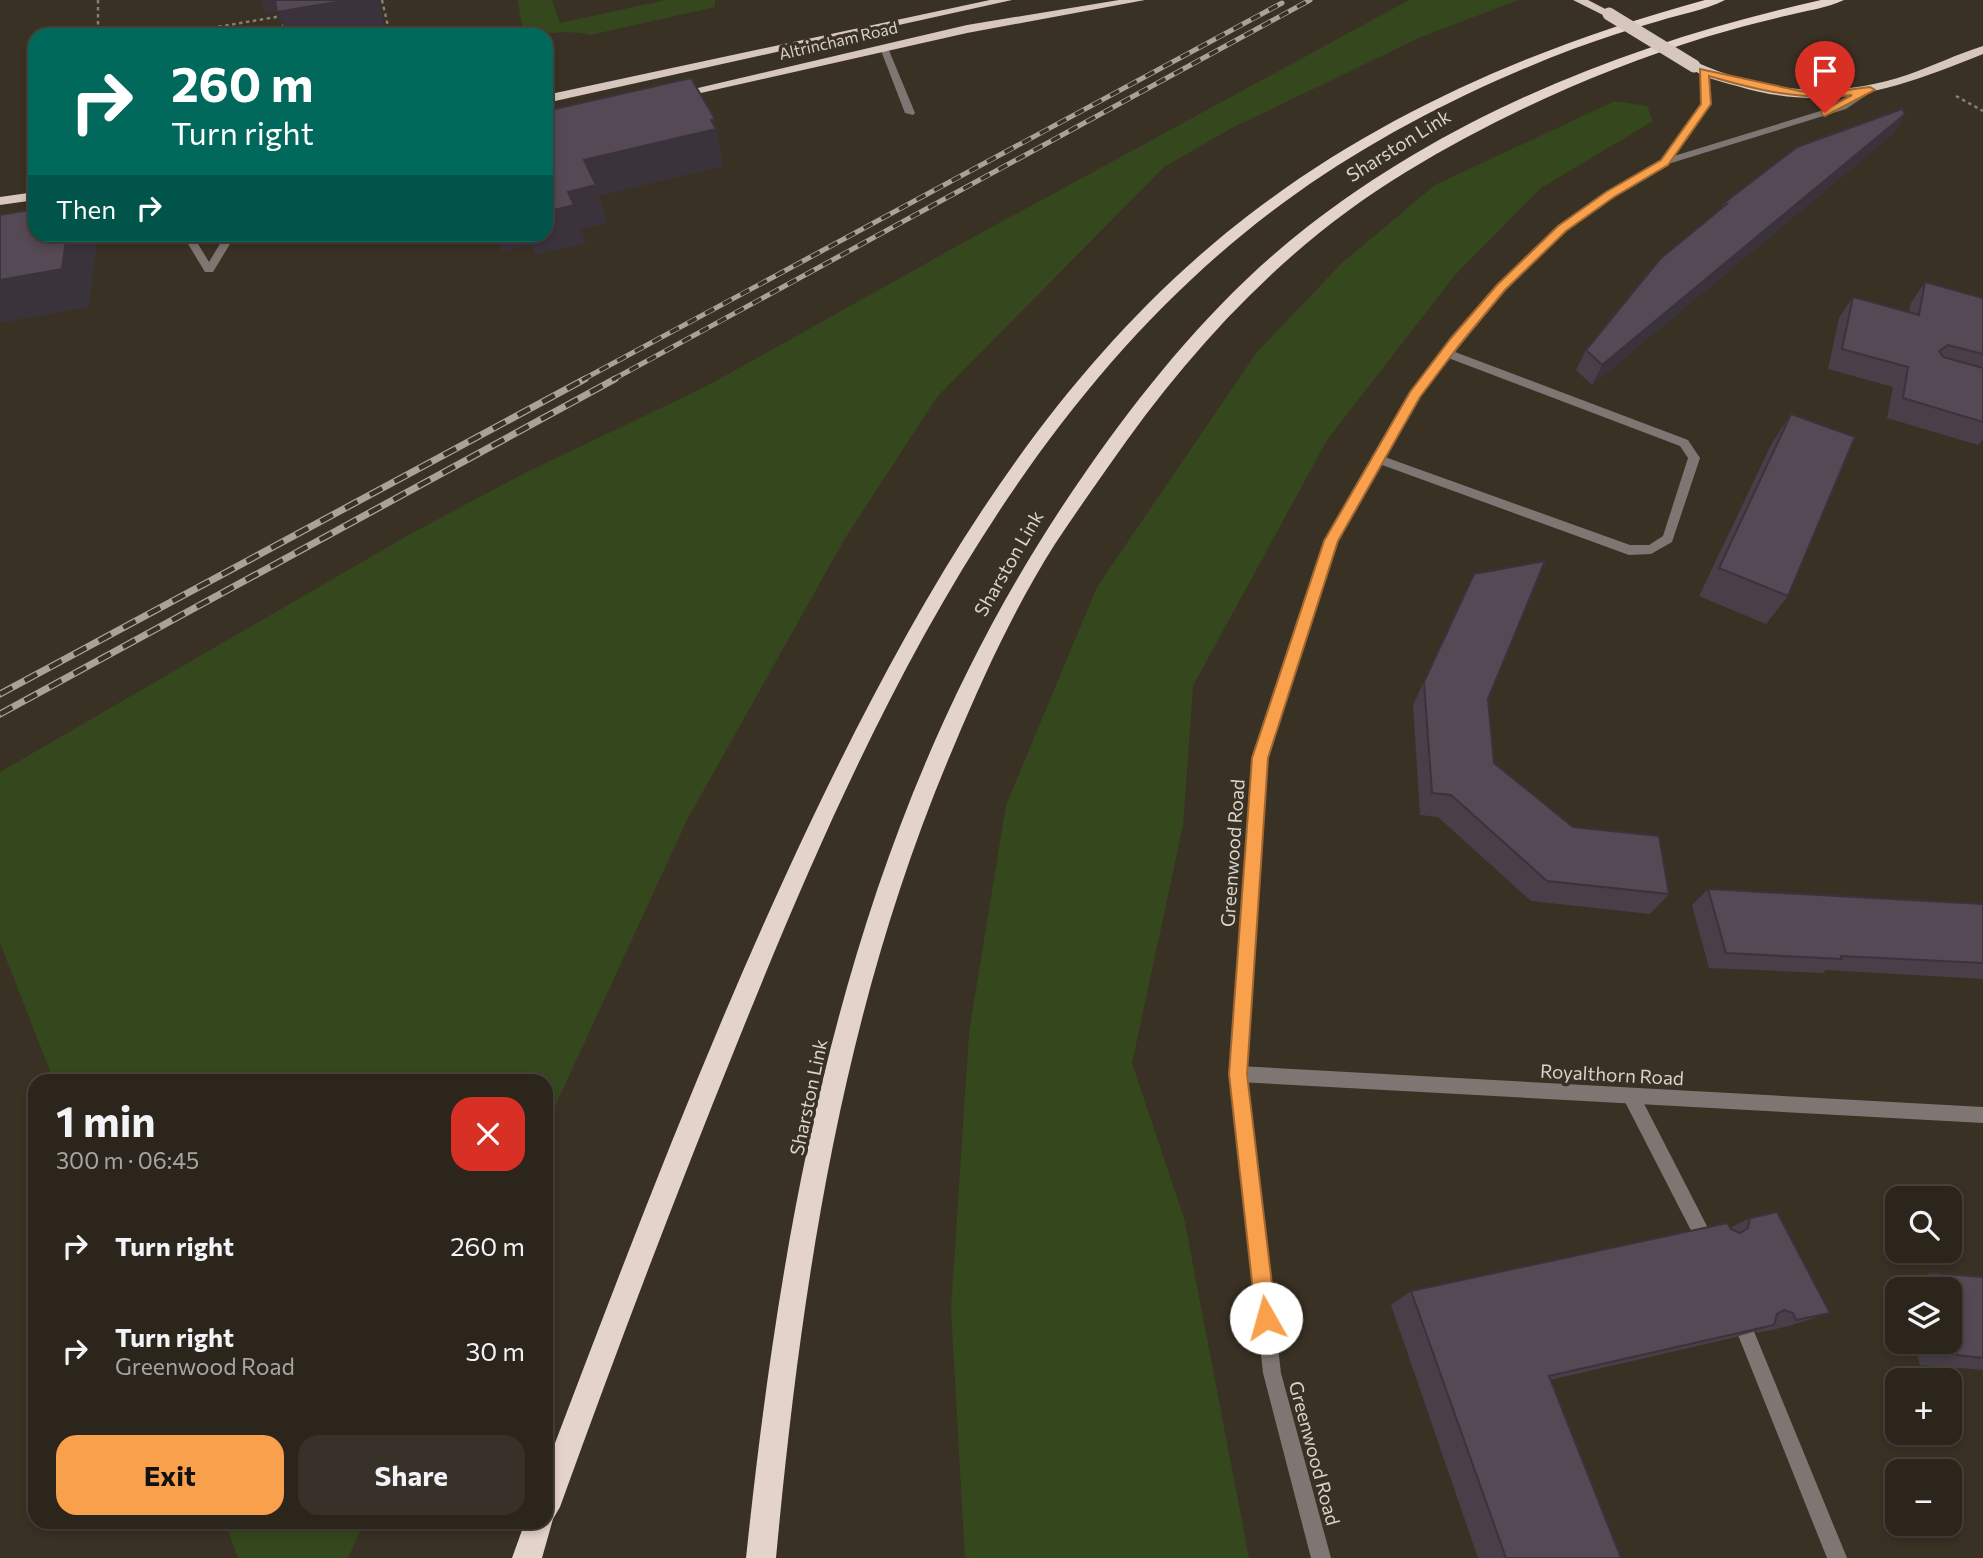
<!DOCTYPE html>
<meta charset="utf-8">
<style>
:root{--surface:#2c251c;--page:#383129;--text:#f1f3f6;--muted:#a6a5a3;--line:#48423b;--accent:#f9a04c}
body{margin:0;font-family:Commissioner,sans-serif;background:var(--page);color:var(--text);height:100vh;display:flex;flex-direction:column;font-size:26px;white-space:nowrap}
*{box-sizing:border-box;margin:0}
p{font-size:23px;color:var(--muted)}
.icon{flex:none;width:38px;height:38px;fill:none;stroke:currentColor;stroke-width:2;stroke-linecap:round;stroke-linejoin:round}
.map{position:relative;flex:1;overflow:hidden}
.panel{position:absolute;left:28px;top:1074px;width:525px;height:455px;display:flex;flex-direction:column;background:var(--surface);border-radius:21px;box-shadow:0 4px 10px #0003,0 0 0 2px var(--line)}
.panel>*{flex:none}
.guide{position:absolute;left:28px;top:28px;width:525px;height:214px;border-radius:21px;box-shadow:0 4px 10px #0003,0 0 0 2px var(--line);background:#00695c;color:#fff;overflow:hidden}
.tools{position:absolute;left:1885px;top:1186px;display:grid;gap:14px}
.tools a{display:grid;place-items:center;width:77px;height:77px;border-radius:14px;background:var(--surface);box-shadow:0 4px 10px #0003,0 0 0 2px var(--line);font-size:35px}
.pin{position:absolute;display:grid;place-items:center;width:60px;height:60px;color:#fff;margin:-72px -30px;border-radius:50% 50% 50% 0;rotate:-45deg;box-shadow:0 0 7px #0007}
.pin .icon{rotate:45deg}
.me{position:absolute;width:77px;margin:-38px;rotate:353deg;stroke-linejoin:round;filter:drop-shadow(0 0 5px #0008)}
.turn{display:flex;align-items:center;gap:24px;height:147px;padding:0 28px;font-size:32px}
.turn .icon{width:91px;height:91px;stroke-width:2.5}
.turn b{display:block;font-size:49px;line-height:60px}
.then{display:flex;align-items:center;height:66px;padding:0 28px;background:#0003;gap:14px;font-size:26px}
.round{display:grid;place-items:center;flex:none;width:74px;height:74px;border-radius:21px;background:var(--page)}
.summary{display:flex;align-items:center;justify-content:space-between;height:119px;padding:0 28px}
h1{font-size:42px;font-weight:700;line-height:52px}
.button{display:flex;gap:14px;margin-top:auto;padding:14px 28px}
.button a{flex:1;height:80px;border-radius:21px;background:var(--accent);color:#111;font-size:28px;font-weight:700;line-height:80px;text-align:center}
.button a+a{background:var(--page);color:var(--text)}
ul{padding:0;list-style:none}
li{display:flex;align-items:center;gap:21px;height:105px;padding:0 28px}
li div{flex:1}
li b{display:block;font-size:26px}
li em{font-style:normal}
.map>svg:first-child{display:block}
.green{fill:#35471d}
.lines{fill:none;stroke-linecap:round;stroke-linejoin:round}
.path{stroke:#867f75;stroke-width:2.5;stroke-dasharray:3.5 3.5;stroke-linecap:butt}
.service{fill:#7d7672;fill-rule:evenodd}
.minor{fill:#7d7672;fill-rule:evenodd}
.tertiary{fill:#7d7672;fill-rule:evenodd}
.trunk{fill:#d6c6bc;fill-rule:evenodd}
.motorway{fill:#e4d3c8;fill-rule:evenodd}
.rail-far1-casing{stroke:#a8a298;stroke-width:5}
.rail-casing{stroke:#a8a298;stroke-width:7}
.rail-far1{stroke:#3a3125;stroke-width:3.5;stroke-dasharray:10;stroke-linecap:butt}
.rail{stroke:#3a3125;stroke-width:4.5;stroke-dasharray:14;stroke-linecap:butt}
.trunk-bridge{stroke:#d6c6bc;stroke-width:13}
.wall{fill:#483f49}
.shaded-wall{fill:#3b333c}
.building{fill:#544955;stroke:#3b333c;stroke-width:2}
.route{fill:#f9a04c;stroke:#a26831;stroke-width:2}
.labels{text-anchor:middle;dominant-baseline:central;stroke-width:7;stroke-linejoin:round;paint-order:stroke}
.far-street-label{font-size:16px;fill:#d8d3cb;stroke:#3a3125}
.street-label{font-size:19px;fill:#d8d3cb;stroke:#3a3125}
</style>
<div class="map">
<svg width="1983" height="1558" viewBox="0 0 1983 1558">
<rect width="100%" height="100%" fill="#3a3125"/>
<g class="green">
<path d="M518,0H552L560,23L666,0H715V7L590,35C571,29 544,35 523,35Z"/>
<path d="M1409,0H1519L1421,37L1230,129L1164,167L937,397L844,540L687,820L546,1126V1082L54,1081L0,943V772L412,533L525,473L705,387L968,240Z"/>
<path d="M1615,101L1647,106L1653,121L1541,188L1455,275L1327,440L1193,686L1183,826L1132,1063L1184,1218L1249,1558H965L951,1310L969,1033L1006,805L1097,587L1257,352L1342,263L1435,185Z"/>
<path d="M225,1523H364L348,1558H238Z"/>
</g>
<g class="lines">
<g class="path">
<path d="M98,0V35"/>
<path d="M382,0L390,35"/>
<path d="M283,24L285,35"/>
<path d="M170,35L282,16"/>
<path d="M1956,96L1983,111"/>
</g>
<g class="service">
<path d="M881,46L888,48L915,113L913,115L905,113L880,48Z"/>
<path d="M182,234H192L209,262L226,234H236L213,272H205Z"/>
<path d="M1447,349L1688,440L1700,458L1672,542L1651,554L1629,555L1374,462V456H1382L1630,545H1649L1663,536L1688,458L1680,446L1443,356V350Z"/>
<path d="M1631,1088L1637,1090L1710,1232L1713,1238L1710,1244L1704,1247L1698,1244L1625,1102L1623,1096L1625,1090Z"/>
<path d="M1747,1326L1753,1329L1847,1558H1827L1738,1335L1741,1329Z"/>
</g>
<path class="minor" d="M1238,1066L1983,1107V1123L1238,1082L1232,1080L1230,1074L1232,1068Z"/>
<path class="tertiary" d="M1704,68L1708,71L1711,104L1674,156L1840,105L1867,88L1874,90L1846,109L1668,164L1613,196L1566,231L1505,290L1419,397L1337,541L1267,758L1246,1074L1281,1373L1331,1558H1311L1263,1373L1230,1074L1253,758L1325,541L1411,392L1497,286L1558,227L1607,192L1662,160L1701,104L1700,71Z"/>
<g class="trunk">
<path d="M990,0H1012L546,103V95Z"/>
<path d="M1119,0H1145L967,33L674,99L668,95L967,25Z"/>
<path d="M1573,0H1588L1615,14L1605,16Z"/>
<path d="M1983,46V54C1898,88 1829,114 1737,86C1722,82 1700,77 1688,66L1698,63C1767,93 1836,99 1907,75C1933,66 1957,54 1983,46Z"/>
<path d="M35,192V200L0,205V197Z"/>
</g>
<g class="motorway">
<path d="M1705,0H1725C1706,10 1680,14 1659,21C1630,29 1601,39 1573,49C1476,86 1382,133 1297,193C1014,393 861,735 736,1046C674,1199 616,1352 560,1507L553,1519L542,1558H512L525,1522H546V1468L552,1451C633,1238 714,1025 812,819C916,602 1037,388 1226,233C1366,119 1532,47 1705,0Z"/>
<path d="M1821,0H1844C1827,8 1805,11 1785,16C1759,22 1732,29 1706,37C1600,70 1500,115 1406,172C1284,246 1188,351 1108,467C1090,493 1072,518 1055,544C1015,607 983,677 954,746C843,1005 802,1280 776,1558H746C787,1169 858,797 1087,470C1150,380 1220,295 1307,227C1458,110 1637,41 1821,0Z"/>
</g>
<g class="rail-far1-casing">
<g id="rail-far1">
<path d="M582,380L1282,3"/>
<path d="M612,380L1310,0"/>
</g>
</g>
<g class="rail-casing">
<g id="rail">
<path d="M0,694L585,379"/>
<path d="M0,714L615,379"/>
</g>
</g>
<use href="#rail-far1" class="rail-far1"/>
<use href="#rail" class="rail"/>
<path class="trunk-bridge" d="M1609,14L1694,66"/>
</g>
<g class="wall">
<path d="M1905,114L1893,134L1592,385L1576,370L1586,350L1720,210L1724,203Z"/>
<path d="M1925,282L1983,298V439L1978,445L1887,418L1893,387L1828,369L1839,318L1853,297L1909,312L1911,303Z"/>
<path d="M1791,414L1788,596L1766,624L1699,596L1772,443Z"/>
<path d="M1474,574L1494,763L1573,827L1669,894L1650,914L1531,901L1438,817L1420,815L1413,705Z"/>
<path d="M1708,889L1983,904V979L1826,970L1823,973L1709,968L1692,905Z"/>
<path d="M1750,1218L1830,1313L1789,1326L1757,1333L1756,1331L1736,1337L1550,1380L1621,1558H1478L1391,1305L1411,1291L1730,1228Z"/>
<path d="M1931,1273L1983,1277V1370L1920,1365L1913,1342H1950V1290H1898L1896,1285Z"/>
</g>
<g class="shaded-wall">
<path d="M260,0H283L287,10L266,14Z"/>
<path d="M348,0H379L386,33L373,35H287L277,12Z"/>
<path d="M1905,114L1893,134L1592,385L1602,365Z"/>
<path d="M715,119L723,166L599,196L607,223L581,229L586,243L534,255L527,234H546V212L584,160Z"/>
<path d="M67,234H93L97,240L89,307L0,323V280Z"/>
<path d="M496,234H527L531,245L503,252Z"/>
</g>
<g class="building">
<path d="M275,0H348L277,12Z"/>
<path d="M691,78L715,119L711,120L716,129L584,160L596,185L568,192L574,205L546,212V111Z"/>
<path d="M1902,109L1905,114L1602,365L1586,350L1660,259L1727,204L1724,203L1797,147Z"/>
<path d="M35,209V234H67L62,269L0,280V215Z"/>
<path d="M1925,282L1983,298V354L1948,345L1939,351L1943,357L1983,368V422L1903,398L1908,367L1842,349L1853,297L1919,315Z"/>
<path d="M1791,414L1855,437L1788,596L1719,568Z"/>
<path d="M1545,561L1488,699L1494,763L1573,827L1659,836L1669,894L1547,881L1451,795L1432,793L1424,682L1474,574Z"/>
<path d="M1708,889L1983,904V963L1841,956L1842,959L1726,953Z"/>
<path d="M1777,1212L1830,1313L1796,1320L1793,1313L1784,1310L1777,1314L1774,1325L1549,1376L1621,1558H1506L1411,1291L1727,1223L1731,1229L1740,1233L1748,1228L1750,1218Z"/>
<path d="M1931,1273L1983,1277V1358L1957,1355L1950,1330V1290H1937Z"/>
</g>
<path class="route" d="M1700,69L1800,91L1822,93L1870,87L1875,90L1825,116L1822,115V111L1852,95C1803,101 1756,90 1709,76L1711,104L1668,165L1614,197L1566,231L1505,290L1460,344L1420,397L1338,541L1268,758L1247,1074L1276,1318L1273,1326L1266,1329L1259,1326L1256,1318L1229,1074L1252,758L1324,541L1410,392L1451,338L1497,285L1558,226L1606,192L1661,160L1701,104Z"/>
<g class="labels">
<g class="far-street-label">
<text transform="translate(838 40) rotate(-13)">Altrincham Road</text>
</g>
<g class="street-label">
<text transform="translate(1398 145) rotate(-32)">Sharston Link</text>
<text transform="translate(1008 563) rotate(-60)">Sharston Link</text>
<text transform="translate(1232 853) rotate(-86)">Greenwood Road</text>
<text transform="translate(1612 1074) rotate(3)">Royalthorn Road</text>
<text transform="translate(808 1097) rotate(-78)">Sharston Link</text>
<text transform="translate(1315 1453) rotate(75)">Greenwood Road</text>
</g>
</g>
</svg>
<div class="tools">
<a><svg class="icon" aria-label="search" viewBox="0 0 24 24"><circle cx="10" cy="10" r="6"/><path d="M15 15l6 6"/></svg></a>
<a><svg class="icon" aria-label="layers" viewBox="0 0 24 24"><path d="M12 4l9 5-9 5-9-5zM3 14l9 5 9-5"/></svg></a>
<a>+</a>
<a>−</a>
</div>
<div class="pin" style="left:1825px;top:113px;background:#d93025"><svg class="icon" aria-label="arrive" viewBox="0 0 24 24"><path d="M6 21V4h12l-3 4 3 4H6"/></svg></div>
<svg class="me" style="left:1266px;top:1318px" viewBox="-20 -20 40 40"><circle r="19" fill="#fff"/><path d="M0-13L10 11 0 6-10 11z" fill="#f9a04c"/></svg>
<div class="guide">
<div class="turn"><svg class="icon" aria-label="right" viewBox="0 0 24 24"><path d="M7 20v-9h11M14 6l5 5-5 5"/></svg><div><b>260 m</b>Turn right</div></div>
<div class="then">Then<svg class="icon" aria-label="right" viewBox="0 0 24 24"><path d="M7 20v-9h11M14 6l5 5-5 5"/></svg></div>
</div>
<section class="panel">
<div class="summary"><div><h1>1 min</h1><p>300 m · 06:45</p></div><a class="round" style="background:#d93025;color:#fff"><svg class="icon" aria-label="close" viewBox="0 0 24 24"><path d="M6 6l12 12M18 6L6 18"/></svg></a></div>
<ul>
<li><svg class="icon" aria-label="right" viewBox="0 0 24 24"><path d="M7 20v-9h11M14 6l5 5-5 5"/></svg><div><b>Turn right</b></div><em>260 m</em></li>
<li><svg class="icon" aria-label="right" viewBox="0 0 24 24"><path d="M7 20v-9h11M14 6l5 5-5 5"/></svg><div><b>Turn right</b><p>Greenwood Road</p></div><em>30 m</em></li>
</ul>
<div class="button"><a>Exit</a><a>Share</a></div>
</section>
</div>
